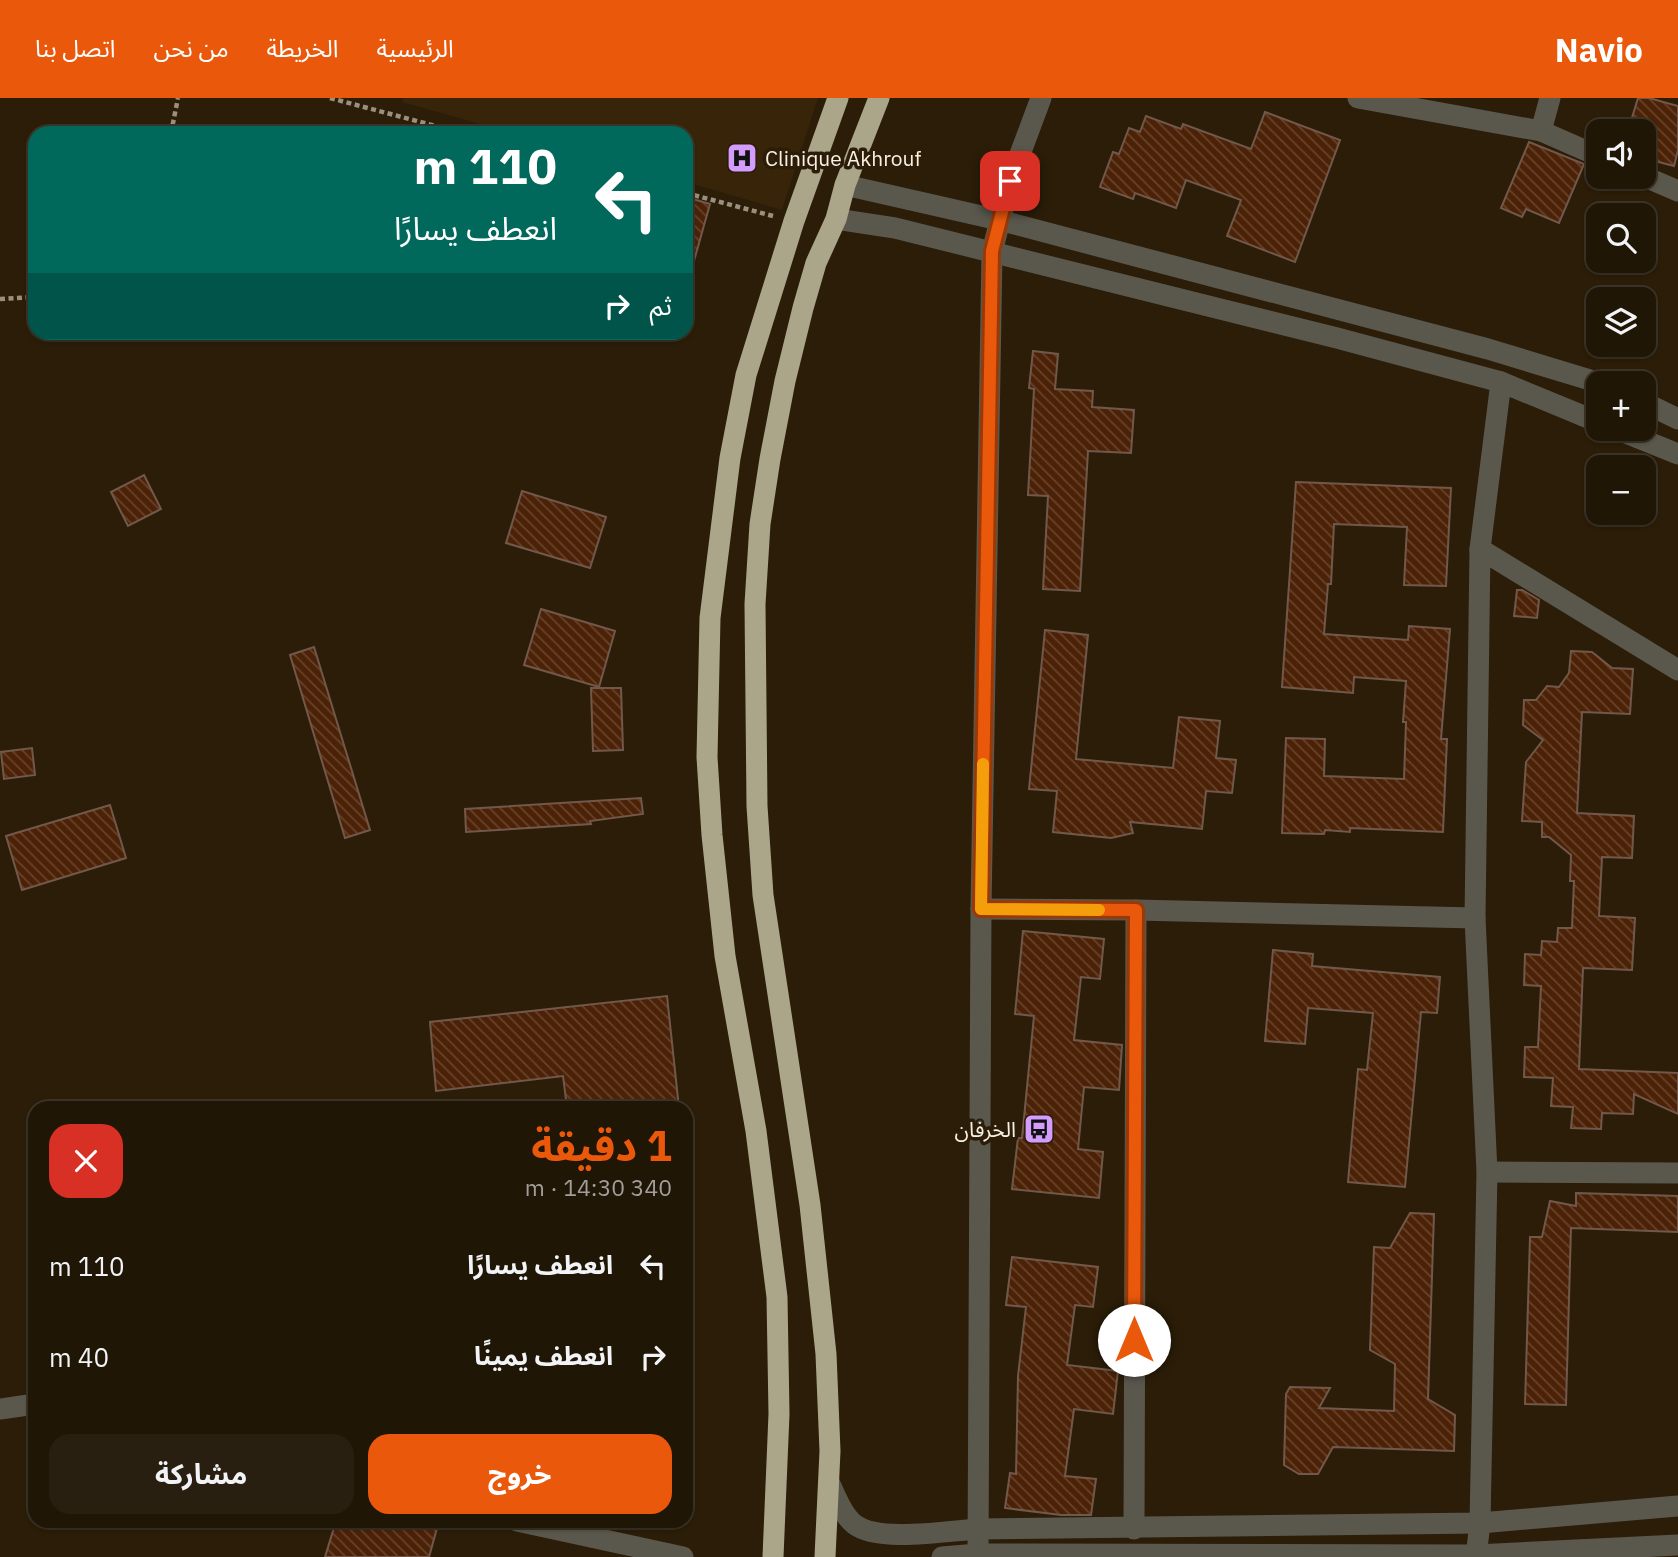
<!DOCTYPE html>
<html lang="ar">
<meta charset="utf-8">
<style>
:root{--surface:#201606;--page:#281f10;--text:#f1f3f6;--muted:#a29f9b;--line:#3d3528;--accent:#ea580c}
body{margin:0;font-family:"IBM Plex Sans","Noto Sans Arabic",sans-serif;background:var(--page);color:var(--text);direction:rtl;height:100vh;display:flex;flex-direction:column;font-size:26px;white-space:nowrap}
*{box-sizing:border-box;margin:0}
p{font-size:23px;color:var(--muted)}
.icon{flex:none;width:38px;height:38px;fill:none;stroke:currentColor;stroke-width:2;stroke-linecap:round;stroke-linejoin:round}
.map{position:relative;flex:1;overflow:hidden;direction:ltr}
.panel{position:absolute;left:28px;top:1003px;width:665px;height:427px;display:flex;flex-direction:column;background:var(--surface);border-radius:21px;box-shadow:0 2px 5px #0004,0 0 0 2px var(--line);direction:rtl}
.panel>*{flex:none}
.guide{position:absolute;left:28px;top:28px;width:665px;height:214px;border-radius:21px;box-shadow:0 2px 5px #0004,0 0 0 2px var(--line);direction:rtl;background:#00695c;color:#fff;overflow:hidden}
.controls{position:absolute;left:1586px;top:21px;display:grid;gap:14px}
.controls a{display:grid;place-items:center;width:70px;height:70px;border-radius:14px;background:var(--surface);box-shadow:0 2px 5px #0004,0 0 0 2px var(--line);font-size:35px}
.pin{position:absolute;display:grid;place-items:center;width:60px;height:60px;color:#fff;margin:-30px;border-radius:14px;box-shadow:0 4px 10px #0006}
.me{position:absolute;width:77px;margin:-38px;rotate:0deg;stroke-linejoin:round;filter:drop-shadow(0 0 5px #0008)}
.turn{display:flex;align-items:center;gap:24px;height:147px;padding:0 21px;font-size:32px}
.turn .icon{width:91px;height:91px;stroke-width:2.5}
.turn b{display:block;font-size:49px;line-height:60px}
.then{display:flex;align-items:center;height:66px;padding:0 21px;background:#0003;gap:14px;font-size:26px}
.round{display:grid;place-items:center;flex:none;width:74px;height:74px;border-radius:21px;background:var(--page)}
.headline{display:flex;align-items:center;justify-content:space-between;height:119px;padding:0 21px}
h1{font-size:42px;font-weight:700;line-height:52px;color:var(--accent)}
.primary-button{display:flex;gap:14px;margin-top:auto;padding:14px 21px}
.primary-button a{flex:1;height:80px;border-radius:21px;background:var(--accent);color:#fff;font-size:28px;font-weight:700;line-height:80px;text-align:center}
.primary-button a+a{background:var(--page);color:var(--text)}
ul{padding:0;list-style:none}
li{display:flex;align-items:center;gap:21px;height:91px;padding:0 21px}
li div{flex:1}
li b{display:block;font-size:26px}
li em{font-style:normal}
header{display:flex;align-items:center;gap:42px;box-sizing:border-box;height:98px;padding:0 35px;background:var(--accent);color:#fff}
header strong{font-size:33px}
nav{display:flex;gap:38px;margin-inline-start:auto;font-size:24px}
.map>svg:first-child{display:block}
.built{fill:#372409}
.building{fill:url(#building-back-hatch);stroke:#72584b;stroke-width:2}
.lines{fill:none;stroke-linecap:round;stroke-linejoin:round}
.path{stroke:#9b8f7e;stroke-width:4.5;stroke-dasharray:5 3.5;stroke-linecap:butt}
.minor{stroke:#5a584d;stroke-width:21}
.highway{stroke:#aba68a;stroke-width:21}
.route-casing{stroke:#983908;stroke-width:18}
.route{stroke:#ea580c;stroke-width:12}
.slow{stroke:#f59e0b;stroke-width:12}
.labels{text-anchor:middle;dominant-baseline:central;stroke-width:7;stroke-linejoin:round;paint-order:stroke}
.poi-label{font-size:21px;fill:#f9efe2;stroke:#2b1d08;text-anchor:start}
</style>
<header>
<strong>Navio</strong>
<nav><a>الرئيسية</a><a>الخريطة</a><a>من نحن</a><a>اتصل بنا</a></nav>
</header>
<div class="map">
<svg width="1678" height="1459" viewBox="0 0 1678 1459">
<defs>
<pattern id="building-back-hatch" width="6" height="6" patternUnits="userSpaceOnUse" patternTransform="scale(1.75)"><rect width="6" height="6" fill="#4c2207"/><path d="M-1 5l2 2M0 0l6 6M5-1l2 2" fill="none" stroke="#67422b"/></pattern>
</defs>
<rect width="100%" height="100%" fill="#2b1d08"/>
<path class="built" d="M403,0H818L782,112L686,84V35H512L402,4Z"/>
<g class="building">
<path d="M1638,0H1649L1678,8V52L1674,68L1643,60V33H1628Z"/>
<path d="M1265,14L1340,42L1295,164L1227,138L1241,102L1186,82L1176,110L1135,95L1133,101L1100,89L1113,54L1119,56L1129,30L1140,34L1146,18L1181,31L1183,26L1251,51Z"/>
<path d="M1529,44L1584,66L1559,125L1526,111L1522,119L1501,110Z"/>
<path d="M686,99L710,106L692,170H686Z"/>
<path d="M1033,253L1058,256L1055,291L1093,293L1092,309L1134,312L1131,355L1088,353L1080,493L1043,491L1048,398L1028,397L1034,291L1029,290Z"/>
<path d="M144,377L161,411L128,428L111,394Z"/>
<path d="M1296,384L1451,390L1446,488L1404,487L1407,429L1334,426L1331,486H1328L1324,536L1408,542L1409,528L1450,531L1441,641H1447L1443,734L1350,730V734L1325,732L1324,736L1282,735L1286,640L1325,641L1324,678L1404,681L1406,624H1403L1406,583L1354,579L1353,595L1282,589Z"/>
<path d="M522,393L606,419L590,470L506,445Z"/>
<path d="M1517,492H1522L1539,502L1537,520L1514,518Z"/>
<path d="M541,511L615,533L599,589L524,567Z"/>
<path d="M1045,532L1088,537L1076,661L1173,670L1179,619L1220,623L1216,660L1236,662L1232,695L1206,693L1202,731L1130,724L1133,735L1111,740L1053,734L1057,693L1029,691Z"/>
<path d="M314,549L370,732L345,740L290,557Z"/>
<path d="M1571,553L1592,554L1612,570L1633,571L1630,616L1582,614L1577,715L1634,718L1632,760L1602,759L1599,818L1635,820L1632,872L1583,870L1579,971L1678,975V1016L1634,996L1633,1016L1602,1015L1601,1031L1571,1030L1573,1009L1551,1008L1553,980L1524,979L1525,949H1538L1541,888L1524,887L1525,856L1541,857L1542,843L1557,844L1558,830H1572L1574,783H1570L1571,757L1549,739H1542V724L1522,723L1526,664L1543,642L1523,627L1524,602H1536L1547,588L1559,589L1569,575Z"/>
<path d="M591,590H621L623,652L593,653Z"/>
<path d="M32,650L35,677L4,681L1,654Z"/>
<path d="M641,700L643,716L590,723L591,726L466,734L465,711Z"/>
<path d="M110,707L126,760L22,792L6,738Z"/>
<path d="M1023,833L1104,841L1100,881L1081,879L1074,942L1122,947L1119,992L1084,989L1078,1051L1103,1054L1099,1100L1012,1091L1018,1040H1022L1034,918L1015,916Z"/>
<path d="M1273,852L1313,856L1312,868L1440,879L1437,915L1421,914L1405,1089L1348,1084L1358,971L1367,972L1373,915L1308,910L1305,946L1265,943Z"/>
<path d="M667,898L679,1010H567L563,978L436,993L430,924Z"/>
<path d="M1576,1095L1678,1098V1134L1571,1130L1566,1307L1525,1306L1530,1139H1542L1550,1103L1576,1108Z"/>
<path d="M1410,1115L1434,1116L1428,1301L1455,1317L1454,1353L1333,1349L1318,1376H1299L1284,1367L1286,1296L1290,1289L1330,1290L1319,1310L1394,1313L1395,1266L1370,1252L1374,1149L1390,1150Z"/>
<path d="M1012,1159L1098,1169L1093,1209L1075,1207L1067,1267L1118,1273L1113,1316L1074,1311L1065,1378L1096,1381L1091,1417H1061L1005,1410L1010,1375L1016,1376L1018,1278L1026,1209L1006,1207Z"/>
<path d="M336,1423H439L429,1459H325Z"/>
</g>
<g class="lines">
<g class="path">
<path d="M330,0L462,35"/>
<path d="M171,35L178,0"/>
<path d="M686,95L773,118"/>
<path d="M0,201L35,199"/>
</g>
<g class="minor">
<path d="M1358,0L1541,33L1598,58"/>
<path d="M1541,33L1550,0"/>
<path d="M1643,78L1678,93"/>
<path d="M845,87L999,122L1488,251L1600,285"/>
<path d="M836,121L895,130L1337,240L1501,284L1598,324"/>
<path d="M1643,304L1678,321"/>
<path d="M1616,331L1678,356"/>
<path d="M1480,451L1678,572"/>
<path d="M981,811L1136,812L1475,820"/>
<path d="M1487,1074L1678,1075"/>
<path d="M0,1311L35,1306"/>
<path d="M829,1384C836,1398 842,1416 854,1426C878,1445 947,1433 978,1431L1480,1425L1678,1408"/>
<path d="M517,1423L683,1459"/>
<path d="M1134,1431L1136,812"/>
<path d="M942,1459L978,1456L1476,1457L1678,1447"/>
<path d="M978,1459L981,811L992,154L1010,83L1041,0"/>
<path d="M1476,1459L1480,1425L1487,1074L1475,820L1480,451L1501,284"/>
</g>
<g class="highway">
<path d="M773,1459L779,1316L777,1199L756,1033L725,858L712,737L707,659L710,520L730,360L746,277L794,123L838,0"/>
<path d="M825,1459L830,1353L826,1256L810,1107L763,797L757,708L755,506L760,426L770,361L785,283L803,210L816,165L836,121L845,87L879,0"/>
</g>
</g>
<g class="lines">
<g class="route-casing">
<path id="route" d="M1010,83L992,153L981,811L1136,812L1134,1242"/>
</g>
<use href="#route" class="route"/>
<path class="slow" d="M983,666L981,811L1099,812"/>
</g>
<defs>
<g id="hospital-square" transform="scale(1.575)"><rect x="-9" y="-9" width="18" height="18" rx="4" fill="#d49cfc" stroke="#2b1d08"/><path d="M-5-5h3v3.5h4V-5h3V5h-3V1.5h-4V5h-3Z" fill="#111"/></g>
<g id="bus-square" transform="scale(1.575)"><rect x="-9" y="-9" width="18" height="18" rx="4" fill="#d49cfc" stroke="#2b1d08"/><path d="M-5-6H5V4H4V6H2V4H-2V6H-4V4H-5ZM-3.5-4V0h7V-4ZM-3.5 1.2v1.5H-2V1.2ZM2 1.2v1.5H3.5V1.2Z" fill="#111"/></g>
</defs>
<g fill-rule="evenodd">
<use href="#hospital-square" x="742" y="60"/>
<use href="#bus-square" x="1039" y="1031"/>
</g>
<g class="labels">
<g class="poi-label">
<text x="765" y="60">Clinique Akhrouf</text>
<text x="1016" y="1031" text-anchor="end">الخرفان</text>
</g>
</g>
</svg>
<div class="controls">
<a><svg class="icon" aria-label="sound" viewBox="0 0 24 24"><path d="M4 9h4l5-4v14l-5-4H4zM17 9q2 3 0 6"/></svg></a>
<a><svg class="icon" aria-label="search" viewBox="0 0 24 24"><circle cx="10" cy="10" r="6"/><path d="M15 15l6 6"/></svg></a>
<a><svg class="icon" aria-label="layers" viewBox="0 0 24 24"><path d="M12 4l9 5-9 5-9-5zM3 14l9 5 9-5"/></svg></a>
<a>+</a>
<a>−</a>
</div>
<div class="pin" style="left:1010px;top:83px;background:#d93025"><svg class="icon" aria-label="arrive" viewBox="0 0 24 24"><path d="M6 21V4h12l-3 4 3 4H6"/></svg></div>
<svg class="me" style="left:1134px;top:1242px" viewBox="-20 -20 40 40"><circle r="19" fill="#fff"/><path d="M0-13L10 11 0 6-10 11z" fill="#ea580c"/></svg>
<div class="guide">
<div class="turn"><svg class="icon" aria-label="left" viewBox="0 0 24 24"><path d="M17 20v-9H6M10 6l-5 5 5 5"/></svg><div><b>110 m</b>انعطف يسارًا</div></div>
<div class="then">ثم<svg class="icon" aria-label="right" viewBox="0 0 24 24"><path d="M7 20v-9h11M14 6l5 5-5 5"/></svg></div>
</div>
<section class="panel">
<div class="headline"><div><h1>1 دقيقة</h1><p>340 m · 14:30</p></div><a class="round" style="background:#d93025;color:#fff"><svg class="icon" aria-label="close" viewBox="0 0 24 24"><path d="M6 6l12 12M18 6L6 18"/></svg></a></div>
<ul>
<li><svg class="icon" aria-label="left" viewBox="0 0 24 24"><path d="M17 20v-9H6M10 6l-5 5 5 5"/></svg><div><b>انعطف يسارًا</b></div><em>110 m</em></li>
<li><svg class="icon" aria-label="right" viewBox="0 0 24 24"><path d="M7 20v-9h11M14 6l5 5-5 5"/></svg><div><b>انعطف يمينًا</b></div><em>40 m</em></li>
</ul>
<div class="primary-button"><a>خروج</a><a>مشاركة</a></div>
</section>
</div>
